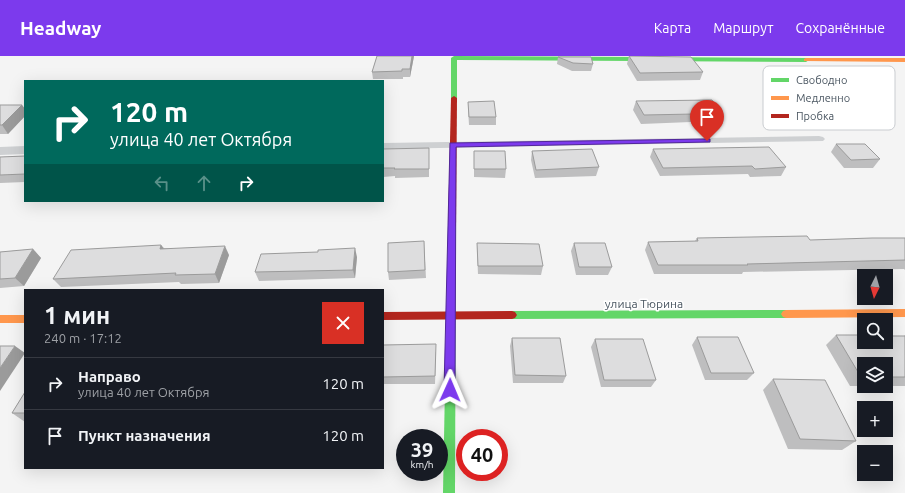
<!DOCTYPE html>
<html lang="ru">
<meta charset="utf-8">
<style>
:root{--surface:#171b24;--page:#242831;--text:#f1f3f6;--muted:#9ea1a6;--line:#363941;--accent:#7c3aed}
body{margin:0;font-family:Ubuntu,sans-serif;background:var(--page);color:var(--text);height:100vh;display:flex;flex-direction:column;font-size:15px;white-space:nowrap}
*{box-sizing:border-box;margin:0}
p{font-size:13px;color:var(--muted)}
.icon{flex:none;width:22px;height:22px;fill:none;stroke:currentColor;stroke-width:2;stroke-linecap:round;stroke-linejoin:round}
.map{position:relative;flex:1;overflow:hidden}
.panel{position:absolute;left:24px;top:233px;width:360px;height:180px;display:flex;flex-direction:column;background:var(--surface);border-radius:0px;box-shadow:0 4px 16px #0002}
.panel>*{flex:none}
.hud{position:absolute;left:24px;top:24px;width:360px;height:122px;border-radius:0px;box-shadow:0 4px 16px #0002;background:#00695c;color:#fff;overflow:hidden}
.needle{width:26px;rotate:185deg}
.tools{position:absolute;left:857px;top:213px;display:grid;gap:8px}
.tools a{display:grid;place-items:center;width:36px;height:36px;border-radius:0px;background:var(--surface);box-shadow:0 4px 16px #0002;font-size:20px}
.speed{position:absolute;left:396px;top:373px;display:flex;gap:8px;font-size:20px;font-weight:700;text-align:center}
.speed>*{display:grid;place-content:center;width:52px;height:52px;border-radius:50%;background:var(--surface);box-shadow:0 4px 16px #0002;line-height:1}
.speed small{font-size:10px;font-weight:400}
.speed .limit{border:6px solid #d22;background:#fff;color:#111}
.pin{position:absolute;display:grid;place-items:center;width:34px;height:34px;color:#fff;margin:-41px -17px;border-radius:50% 50% 50% 0;rotate:-45deg;box-shadow:0 0 4px #0007}
.pin .icon{rotate:45deg}
.me{position:absolute;width:44px;margin:-22px;rotate:1deg;stroke-linejoin:round;filter:drop-shadow(0 0 3px #0008)}
.turn{display:flex;align-items:center;gap:14px;height:84px;padding:0 20px;font-size:18px}
.turn .icon{width:52px;height:52px;stroke-width:2.5}
.turn b{display:block;font-size:28px;line-height:34px}
.lanes{display:flex;align-items:center;height:38px;padding:0 20px;background:#0003;justify-content:center;gap:20px;direction:ltr}
.lanes .off{opacity:.35}
.round{display:grid;place-items:center;flex:none;width:42px;height:42px;border-radius:0px;background:var(--page)}
.headline{display:flex;align-items:center;justify-content:space-between;height:68px;padding:0 20px}
h1{font-size:24px;font-weight:600;line-height:30px}
ul{padding:0;list-style:none}
li{display:flex;align-items:center;gap:12px;height:52px;padding:0 20px;border-top:1px solid var(--line)}
li div{flex:1}
li b{display:block;font-size:15px}
li em{font-style:normal}
header{display:flex;align-items:center;gap:24px;box-sizing:border-box;height:56px;padding:0 20px;background:var(--accent);color:#fff}
header strong{font-size:19px}
nav{display:flex;gap:22px;margin-inline-start:auto;font-size:14px}
.map>svg:first-child{display:block}
.lines{fill:none;stroke-linecap:round;stroke-linejoin:round}
.street{fill:#ced0d2;fill-rule:evenodd}
.fast{fill:#63d668;fill-rule:evenodd}
.slow{fill:#ff974d;fill-rule:evenodd}
.jam{fill:#b3261e;fill-rule:evenodd}
.wall{fill:#bebebf}
.shaded-wall{fill:#9b9b9b}
.building{fill:#ddddde;stroke:#9b9b9b}
.route{fill:#7c3aed;stroke:#51269a}
.labels{text-anchor:middle;dominant-baseline:central;stroke-width:3;stroke-linejoin:round;paint-order:stroke}
.street-label{font-size:12px;fill:#4a5661;stroke:#fff}
.key{fill:#fff;stroke:#c9ccd0;stroke-width:1}
.key-label{font-size:11px;fill:#4a5661}
</style>
<header>
<strong>Headway</strong>
<nav><a>Карта</a><a>Маршрут</a><a>Сохранённые</a></nav>
</header>
<div class="map">
<svg width="905" height="437" viewBox="0 0 905 437">
<rect width="100%" height="100%" fill="#f4f4f4"/>
<g class="lines">
<g class="street">
<path d="M819,80L823,81L825,83L823,85L383,93V87Z"/>
<path d="M25,90V98L0,99V91Z"/>
</g>
<g class="fast">
<path d="M454,0L806,2L809,4L806,6L457,4V42L454,44L451,42V2Z"/>
<path d="M452,167L456,170L455,437H443L448,170Z"/>
<path d="M786,254L789,255L791,258L789,261L786,262L512,263L509,262L507,259L509,256L512,255Z"/>
</g>
<g class="slow">
<path d="M806,2H905V6L804,5V3Z"/>
<path d="M905,253V261L786,262L783,261L781,258L783,255L786,254Z"/>
<rect x="0" y="259" width="25" height="8"/>
</g>
<g class="jam">
<path d="M454,40L457,42L456,170L452,173L448,170L451,42Z"/>
<path d="M512,255L515,256L517,259L515,262L512,263L383,264V256Z"/>
</g>
</g>
<g class="wall">
<path d="M377,0H414L410,21H403V23H373L372,16Z"/>
<path d="M629,0L703,16L700,24L637,25L627,8Z"/>
<path d="M558,1L593,8L591,15H572L557,8Z"/>
<path d="M636,45L722,59L718,67H692L691,66L641,68L633,54Z"/>
<path d="M774,45L811,58L806,67L783,68L770,53Z"/>
<path d="M468,46L496,61V69H469L468,54Z"/>
<path d="M0,49H22L25,53V60L8,78H0Z"/>
<path d="M836,88L880,103L873,112H844L831,96Z"/>
<path d="M383,93L429,100V121L395,122V120L383,121Z"/>
<path d="M653,93L786,111L781,120L750,121L748,118L660,120L650,101Z"/>
<path d="M474,95L506,113L505,122L474,121Z"/>
<path d="M532,95L599,111L596,120L535,122L531,104Z"/>
<path d="M25,100V126L0,127V101Z"/>
<path d="M697,182L810,184L905,182V214L904,213L743,216L742,218H654L645,194L648,186L695,185Z"/>
<path d="M424,185L426,222L389,224L388,216Z"/>
<path d="M477,187L543,210L541,219L478,218L477,196Z"/>
<path d="M574,187L612,211L608,219H576L571,195Z"/>
<path d="M161,189L164,192L229,199L219,227L181,228L179,226L61,231L53,223Z"/>
<path d="M33,193L41,202L24,230L0,232V196Z"/>
<path d="M357,201L355,222L259,225L255,216Z"/>
<path d="M836,279L904,280L905,279V330H886V308H864V330H850L826,289Z"/>
<path d="M697,281L754,317L747,324H705L692,289Z"/>
<path d="M512,282L566,320L563,327H513L510,290Z"/>
<path d="M595,283L656,324L651,331H601L591,291Z"/>
<path d="M383,289L436,296L435,328H383Z"/>
<path d="M773,323L856,385L842,394L788,393L763,334Z"/>
<path d="M25,336V366L12,357Z"/>
</g>
<g class="shaded-wall">
<path d="M412,0H414L410,21V13Z"/>
<path d="M22,49L25,53V60L8,78L2,69Z"/>
<path d="M161,189L167,197L160,193Z"/>
<path d="M225,190L229,199L219,227L215,218Z"/>
<path d="M355,192L357,201L355,222L353,214Z"/>
<path d="M33,193L41,202L24,230L15,222Z"/>
<path d="M15,290L25,297L0,335V312Z"/>
</g>
<g class="building">
<path d="M377,0H412L410,13H402V15L372,16Z"/>
<path d="M629,0L691,1L703,16L640,17Z"/>
<path d="M558,1H591L593,8L573,7Z"/>
<path d="M712,44L722,59H695L694,58L644,59L636,45Z"/>
<path d="M494,45L496,61H469L468,46Z"/>
<path d="M0,49H22L2,69H0Z"/>
<path d="M836,88H865L880,103L851,104Z"/>
<path d="M769,91L786,111L755,113L752,110L663,112L653,93Z"/>
<path d="M429,92V113H394L395,112H383V93Z"/>
<path d="M592,93L599,111L536,114L532,95Z"/>
<path d="M474,95H505L506,113H474Z"/>
<path d="M25,100V118L0,119V101Z"/>
<path d="M807,180L810,184L872,182H905V204L747,208L748,209H658L648,186L698,185L697,182Z"/>
<path d="M424,185L425,214L388,216V187Z"/>
<path d="M477,187L539,188L543,210H478Z"/>
<path d="M574,187H605L612,211H579Z"/>
<path d="M161,189L160,193L225,190L215,218L175,219L176,217L53,223L71,194Z"/>
<path d="M355,192L353,214L255,216L261,198L318,196V194Z"/>
<path d="M33,193L15,222L0,223V196Z"/>
<path d="M836,279H864V286H886V280H905V321H886V308H864V321H861Z"/>
<path d="M697,281H738L754,317H711Z"/>
<path d="M512,282H560L566,320L515,319Z"/>
<path d="M595,283H643L656,324H604Z"/>
<path d="M436,288L435,320L383,321V289Z"/>
<path d="M0,290H15L0,312Z"/>
<path d="M773,323L825,324L856,385L800,383Z"/>
<path d="M25,336V357H12Z"/>
</g>
<path class="route" d="M707,83H710V86L456,91L455,334L454,337L450,338L446,337L444,334L450,87Z"/>
<g class="labels">
<g class="street-label">
<text x="644" y="247">улица Тюрина</text>
</g>
</g>
<rect x="763" y="10" width="132" height="64" rx="6" class="key"/>
<rect x="771" y="22" width="18" height="4" fill="#63d668"/>
<rect x="771" y="40" width="18" height="4" fill="#ff974d"/>
<rect x="771" y="58" width="18" height="4" fill="#b3261e"/>
<g class="key-label">
<text x="796" y="28">Свободно</text>
<text x="796" y="46">Медленно</text>
<text x="796" y="64">Пробка</text>
</g>
</svg>
<div class="tools">
<a><svg class="needle" viewBox="-14 -14 28 28"><path d="M0-13l5 13h-10z" fill="#e53935"/><path d="M0 13l5-13h-10z" fill="#9ea1a6"/></svg></a>
<a><svg class="icon" aria-label="search" viewBox="0 0 24 24"><circle cx="10" cy="10" r="6"/><path d="M15 15l6 6"/></svg></a>
<a><svg class="icon" aria-label="layers" viewBox="0 0 24 24"><path d="M12 4l9 5-9 5-9-5zM3 14l9 5 9-5"/></svg></a>
<a>+</a>
<a>−</a>
</div>
<div class="speed"><div>39<small>km/h</small></div><div class="limit">40</div></div>
<div class="pin" style="left:707px;top:85px;background:#d93025"><svg class="icon" aria-label="arrive" viewBox="0 0 24 24"><path d="M6 21V4h12l-3 4 3 4H6"/></svg></div>
<svg class="me" style="left:450px;top:334px" viewBox="-20 -20 40 40"><path d="M0-17L14 15 0 8-14 15z" fill="#7c3aed" stroke="#fff" stroke-width="4"/></svg>
<div class="hud">
<div class="turn"><svg class="icon" aria-label="right" viewBox="0 0 24 24"><path d="M7 20v-9h11M14 6l5 5-5 5"/></svg><div><b>120 m</b>улица 40 лет Октября</div></div>
<div class="lanes"><svg class="icon off" aria-label="left" viewBox="0 0 24 24"><path d="M17 20v-9H6M10 6l-5 5 5 5"/></svg><svg class="icon off" aria-label="ahead" viewBox="0 0 24 24"><path d="M12 20V5M6 11l6-6 6 6"/></svg><svg class="icon" aria-label="right" viewBox="0 0 24 24"><path d="M7 20v-9h11M14 6l5 5-5 5"/></svg></div>
</div>
<section class="panel">
<div class="headline"><div><h1>1 мин</h1><p>240 m · 17:12</p></div><a class="round" style="background:#d93025;color:#fff"><svg class="icon" aria-label="close" viewBox="0 0 24 24"><path d="M6 6l12 12M18 6L6 18"/></svg></a></div>
<ul>
<li><svg class="icon" aria-label="right" viewBox="0 0 24 24"><path d="M7 20v-9h11M14 6l5 5-5 5"/></svg><div><b>Направо</b><p>улица 40 лет Октября</p></div><em>120 m</em></li>
<li><svg class="icon" aria-label="arrive" viewBox="0 0 24 24"><path d="M6 21V4h12l-3 4 3 4H6"/></svg><div><b>Пункт назначения</b></div><em>120 m</em></li>
</ul>
</section>
</div>
